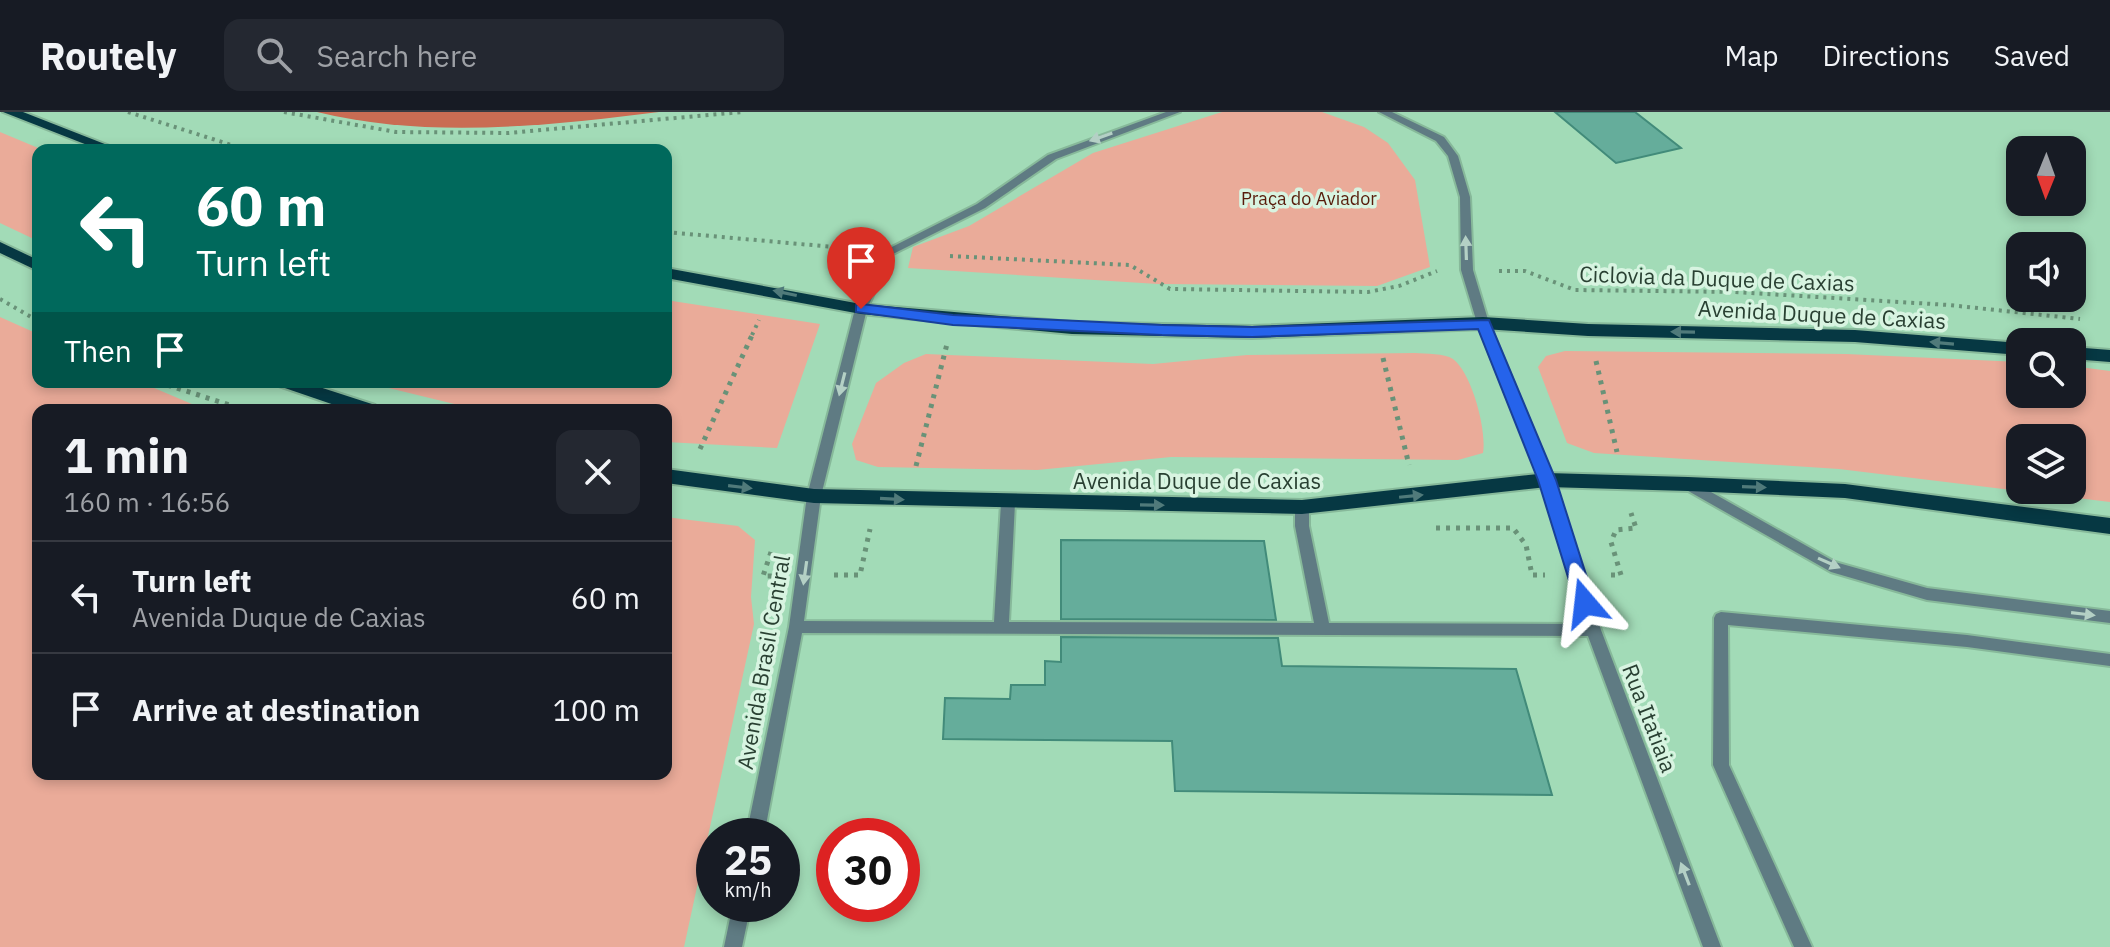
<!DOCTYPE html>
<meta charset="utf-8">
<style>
:root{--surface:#171b24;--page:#242831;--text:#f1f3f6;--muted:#9ea1a6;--line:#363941}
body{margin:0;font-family:"IBM Plex Sans",sans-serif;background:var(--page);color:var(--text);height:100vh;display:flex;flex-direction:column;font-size:30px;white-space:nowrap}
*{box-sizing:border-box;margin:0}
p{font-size:26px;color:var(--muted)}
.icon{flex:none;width:44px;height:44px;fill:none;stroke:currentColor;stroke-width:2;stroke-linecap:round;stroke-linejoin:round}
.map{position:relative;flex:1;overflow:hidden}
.drawer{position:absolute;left:32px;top:292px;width:640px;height:376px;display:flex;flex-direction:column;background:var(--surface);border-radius:16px;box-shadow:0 4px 12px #0003}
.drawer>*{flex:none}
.hud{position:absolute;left:32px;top:32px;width:640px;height:244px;border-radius:16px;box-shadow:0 4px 12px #0003;background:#00695c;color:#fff;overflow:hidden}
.needle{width:52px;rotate:181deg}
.tools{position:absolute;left:2006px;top:24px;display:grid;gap:16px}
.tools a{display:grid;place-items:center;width:80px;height:80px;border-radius:16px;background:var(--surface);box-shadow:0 4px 12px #0003;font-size:40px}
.speed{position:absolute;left:696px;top:706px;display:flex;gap:16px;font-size:40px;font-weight:700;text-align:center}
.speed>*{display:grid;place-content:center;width:104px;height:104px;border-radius:50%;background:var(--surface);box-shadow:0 4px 12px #0003;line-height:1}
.speed small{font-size:20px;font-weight:400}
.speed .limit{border:12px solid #d22;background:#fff;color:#111}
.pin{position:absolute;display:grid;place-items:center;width:68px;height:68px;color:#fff;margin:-82px -34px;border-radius:50% 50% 50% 0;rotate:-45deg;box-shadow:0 0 8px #0007}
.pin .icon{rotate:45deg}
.me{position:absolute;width:88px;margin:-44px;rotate:343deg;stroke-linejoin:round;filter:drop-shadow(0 0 6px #0008)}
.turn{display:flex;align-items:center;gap:28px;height:168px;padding:0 32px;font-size:36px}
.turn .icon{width:104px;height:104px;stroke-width:2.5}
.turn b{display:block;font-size:56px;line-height:68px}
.then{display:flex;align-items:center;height:76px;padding:0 32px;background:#0003;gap:16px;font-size:30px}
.round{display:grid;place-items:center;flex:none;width:84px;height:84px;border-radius:16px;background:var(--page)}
.summary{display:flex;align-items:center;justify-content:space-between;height:136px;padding:0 32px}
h1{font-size:48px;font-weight:700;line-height:60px}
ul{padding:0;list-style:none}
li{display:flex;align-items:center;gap:24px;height:112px;padding:0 32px;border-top:2px solid var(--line)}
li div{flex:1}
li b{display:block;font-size:30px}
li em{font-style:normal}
header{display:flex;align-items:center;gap:48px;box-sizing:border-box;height:112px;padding:0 40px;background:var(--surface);border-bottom:2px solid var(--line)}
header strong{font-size:38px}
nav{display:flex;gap:44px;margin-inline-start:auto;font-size:28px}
.search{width:560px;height:72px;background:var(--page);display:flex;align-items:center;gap:20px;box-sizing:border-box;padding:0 28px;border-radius:16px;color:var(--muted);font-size:30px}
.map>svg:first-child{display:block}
.green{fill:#eaab99;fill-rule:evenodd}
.forest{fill:#c96c53}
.building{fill:#65ad9b;stroke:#428b7a;stroke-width:2}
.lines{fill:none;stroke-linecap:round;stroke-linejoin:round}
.minor-casing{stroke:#87b99a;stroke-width:4}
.major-casing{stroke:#87b99a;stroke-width:4}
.path-far1{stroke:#699278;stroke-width:4;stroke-dasharray:3 5;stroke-linecap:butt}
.path{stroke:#699278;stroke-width:5;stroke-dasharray:4 6;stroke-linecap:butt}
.minor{fill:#5f7b83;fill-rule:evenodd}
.major{fill:#063843;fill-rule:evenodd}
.oneway{fill:#b4d0c5}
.oneway2{fill:#507a7a}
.route{fill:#2563eb;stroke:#184099;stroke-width:2}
.labels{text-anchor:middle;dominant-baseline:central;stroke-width:7;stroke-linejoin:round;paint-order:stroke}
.far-park-label{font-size:18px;fill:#571b0a;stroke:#d8f4e1}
.street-label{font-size:22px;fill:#294032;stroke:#d8f4e1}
</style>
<header>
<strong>Routely</strong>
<div class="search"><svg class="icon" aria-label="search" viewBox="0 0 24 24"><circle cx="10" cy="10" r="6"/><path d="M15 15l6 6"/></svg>Search here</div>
<nav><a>Map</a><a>Directions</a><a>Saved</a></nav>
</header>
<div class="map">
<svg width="2110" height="835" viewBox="0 0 2110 835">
<rect width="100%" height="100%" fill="#a2dbb7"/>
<g class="green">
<path d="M1222,0H1322L1364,15L1388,31L1415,68L1430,155L1377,174L1158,172L908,156L913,135L969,114L1093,41Z"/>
<path d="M0,20L43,38H38V129L0,111Z"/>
<path d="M666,188L820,212L777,336L666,330V298H479L364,270H666Z"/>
<path d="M0,205L38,222V270H140L206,298H38V662H666V405L738,414L755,428L751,485L754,512L684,835H0Z"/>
<path d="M1565,239L1846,242L2020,250V282H2072V254L2110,259V390L1839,357L1594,341L1567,331L1538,255L1546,244ZM2072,326V378H2020V326Z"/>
<path d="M1415,241C1426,242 1444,241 1453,247C1472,261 1487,319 1483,341L1458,348L1171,345L1037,358L878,355L856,348L852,332L876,271L904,251L926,242L1153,252L1247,243Z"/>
</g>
<path class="forest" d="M317,0H659C547,14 427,27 317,0Z"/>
<g class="building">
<path d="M1555,0H1635L1681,36L1616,51Z"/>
<path d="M1061,428L1264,429L1276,508L1061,507Z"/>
<path d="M1061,525L1278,526L1282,554L1516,557L1552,683L1175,679L1172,629L943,627L945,586L1010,587L1011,573H1045V549L1061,550Z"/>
</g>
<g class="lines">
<g class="minor-casing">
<g id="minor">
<path d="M1166,0H1180L1056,47L985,96L891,143L867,197L821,384L804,509L994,510L1001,391L1008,386L1015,391L1009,510L1314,511L1295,414V395L1302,390L1309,395V414L1329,511L1584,512L1540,368L1477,211L1461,158L1460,85L1448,44L1436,29L1379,0H1392L1444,25L1458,44L1470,85L1473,158L1489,211L1554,368L1601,518L1721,835H1703L1588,524L802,521L764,724H746L789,515L807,384L855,197L880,141L977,92L1048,43Z"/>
<path d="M1688,367L1835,450L1927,476L2110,499V511L1927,488L1831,460L1683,376L1681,372Z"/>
<path d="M1721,500L1967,523L2110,542V554L1967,535L1728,513L1729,653L1812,835H1794L1713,653L1714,506L1716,502Z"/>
<path d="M733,792H751L742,835H724Z"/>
</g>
</g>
<g class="major-casing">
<g id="major">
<path d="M3,0H23L120,38H100Z"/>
<path d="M0,130L38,148V159L0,141Z"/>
<path d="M666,156L861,192L1072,210L1252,214L1483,205L1588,212L1855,218L2020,231V243L1855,230L1588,224L1483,217L1252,226L1072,222L861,202L666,166Z"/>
<path d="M2072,235L2110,238V250L2072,247Z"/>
<path d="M276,270H304L375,293L378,298H349L279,274Z"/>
<path d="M666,357L814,377L1302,388L1547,361L1688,365L1845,372L2110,406V422L1845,386L1688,379L1547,375L1302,402L814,391L666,371Z"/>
</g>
</g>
<g class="path-far1">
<path d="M128,0L247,38"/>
<path d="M284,0L396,20L508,21L742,0"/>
<path d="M666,120L856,137"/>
<path d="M950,144L1130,153L1170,177L1368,180L1399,174L1437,159"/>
<path d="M1499,159H1525L1575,178L1735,180L1949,193L2080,207"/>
<path d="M0,187L38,209"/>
<path d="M752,223L759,208"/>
</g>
<g class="path">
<path d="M1383,246L1409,353"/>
<path d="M1596,249L1617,340"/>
<path d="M158,270L245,298"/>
<path d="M700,337L753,221"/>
<path d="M916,354L947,232"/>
<path d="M1436,416H1513L1526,433L1532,463H1545"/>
<path d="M771,440L763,464H772"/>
<path d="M834,463H860L870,417"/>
<path d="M1611,463H1621L1611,430L1616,418L1636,416L1631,401"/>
</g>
<use href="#minor" class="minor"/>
<use href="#major" class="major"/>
</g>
<defs><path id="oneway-solid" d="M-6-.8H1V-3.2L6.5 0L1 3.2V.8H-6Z" transform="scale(2)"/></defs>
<g class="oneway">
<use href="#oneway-solid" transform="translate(1101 25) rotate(161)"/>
<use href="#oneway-solid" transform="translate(1466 136) rotate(-92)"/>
<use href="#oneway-solid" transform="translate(842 272) rotate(104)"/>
<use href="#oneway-solid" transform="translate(1829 451) rotate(24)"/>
<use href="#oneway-solid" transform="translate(805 461) rotate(98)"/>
<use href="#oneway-solid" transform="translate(2083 502) rotate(7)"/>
<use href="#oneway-solid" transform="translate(1685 762) rotate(-111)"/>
</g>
<g class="oneway2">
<use href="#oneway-solid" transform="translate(785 181) rotate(-168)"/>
<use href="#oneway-solid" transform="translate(1683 220) rotate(-179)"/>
<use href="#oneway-solid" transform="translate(1942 231) rotate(-175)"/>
<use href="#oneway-solid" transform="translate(740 375) rotate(7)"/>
<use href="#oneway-solid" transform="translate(1754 375) rotate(2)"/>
<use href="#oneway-solid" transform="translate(1411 384) rotate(-6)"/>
<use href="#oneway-solid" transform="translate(892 387) rotate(3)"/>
<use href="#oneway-solid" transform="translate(1152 393) rotate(1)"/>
</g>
<path class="route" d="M861,192L953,203L1162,213L1252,215L1489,208L1556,368L1595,491L1585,499L1576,491L1538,368L1478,217L1252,225L1162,223L953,213L856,200V193Z"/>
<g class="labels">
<g class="far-park-label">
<text x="1309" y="86">Praça do Aviador</text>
</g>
<g class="street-label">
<text transform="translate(1717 166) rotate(2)">Ciclovia da Duque de Caxias</text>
<text transform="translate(1822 202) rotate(3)">Avenida Duque de Caxias</text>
<text x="1197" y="368">Avenida Duque de Caxias</text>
<text transform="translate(763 550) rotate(-80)">Avenida Brasil Central</text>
<text transform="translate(1650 606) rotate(69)">Rua Itatiaia</text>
</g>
</g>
</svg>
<div class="tools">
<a><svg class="needle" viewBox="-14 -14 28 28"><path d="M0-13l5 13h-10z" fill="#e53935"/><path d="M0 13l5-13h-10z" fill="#9ea1a6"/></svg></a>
<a><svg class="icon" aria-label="sound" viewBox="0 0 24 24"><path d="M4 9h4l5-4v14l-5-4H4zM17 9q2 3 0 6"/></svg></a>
<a><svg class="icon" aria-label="search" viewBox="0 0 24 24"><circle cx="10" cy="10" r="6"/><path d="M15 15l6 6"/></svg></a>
<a><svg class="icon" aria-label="layers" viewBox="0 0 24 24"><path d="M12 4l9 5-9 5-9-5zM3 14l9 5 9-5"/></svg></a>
</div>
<div class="speed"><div>25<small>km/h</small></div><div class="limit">30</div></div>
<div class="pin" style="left:861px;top:197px;background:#d93025"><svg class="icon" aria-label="arrive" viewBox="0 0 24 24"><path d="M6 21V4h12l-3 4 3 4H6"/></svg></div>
<svg class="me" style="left:1585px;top:491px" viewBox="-20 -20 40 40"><path d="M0-17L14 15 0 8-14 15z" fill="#2563eb" stroke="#fff" stroke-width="4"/></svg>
<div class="hud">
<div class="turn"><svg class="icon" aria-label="left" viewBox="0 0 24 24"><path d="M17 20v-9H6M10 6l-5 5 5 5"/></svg><div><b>60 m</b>Turn left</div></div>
<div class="then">Then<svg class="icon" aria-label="arrive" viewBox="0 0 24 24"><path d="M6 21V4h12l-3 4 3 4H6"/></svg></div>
</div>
<section class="drawer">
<div class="summary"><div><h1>1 min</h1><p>160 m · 16:56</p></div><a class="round"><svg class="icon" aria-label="close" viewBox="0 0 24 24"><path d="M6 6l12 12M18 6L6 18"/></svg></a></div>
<ul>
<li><svg class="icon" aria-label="left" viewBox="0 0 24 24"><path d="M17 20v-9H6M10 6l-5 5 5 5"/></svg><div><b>Turn left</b><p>Avenida Duque de Caxias</p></div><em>60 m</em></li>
<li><svg class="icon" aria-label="arrive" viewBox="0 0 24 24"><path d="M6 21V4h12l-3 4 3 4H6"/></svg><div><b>Arrive at destination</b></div><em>100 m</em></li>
</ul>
</section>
</div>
